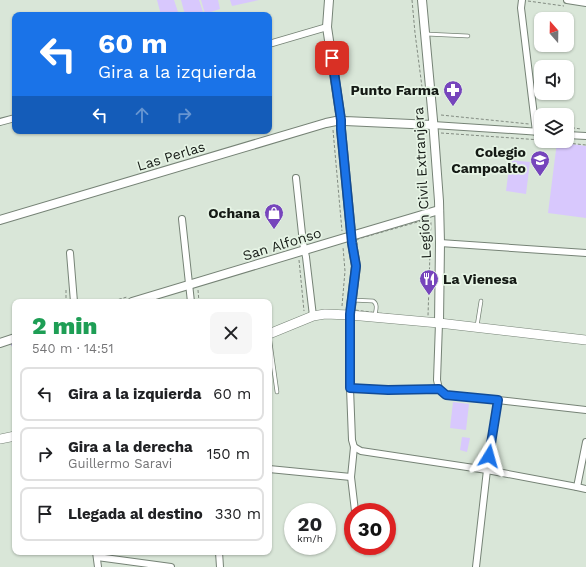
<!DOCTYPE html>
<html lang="es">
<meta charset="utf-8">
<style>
:root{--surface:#fff;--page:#f6f6f6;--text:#202124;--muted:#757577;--line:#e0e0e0}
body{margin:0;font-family:"Work Sans",sans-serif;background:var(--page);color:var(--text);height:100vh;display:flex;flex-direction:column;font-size:15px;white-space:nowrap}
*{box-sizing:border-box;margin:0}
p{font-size:13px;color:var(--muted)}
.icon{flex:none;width:22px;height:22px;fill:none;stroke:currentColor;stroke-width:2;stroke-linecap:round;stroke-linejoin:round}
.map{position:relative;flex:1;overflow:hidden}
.drawer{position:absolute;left:12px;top:299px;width:260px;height:256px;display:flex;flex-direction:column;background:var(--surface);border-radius:8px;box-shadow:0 1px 3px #0004}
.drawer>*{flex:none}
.banner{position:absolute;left:12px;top:12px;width:260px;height:122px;border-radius:8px;box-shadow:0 1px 3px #0004;background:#1a73e8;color:#fff;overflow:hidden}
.needle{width:26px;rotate:340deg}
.tools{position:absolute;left:534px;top:12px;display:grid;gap:8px}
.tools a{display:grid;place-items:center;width:40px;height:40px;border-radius:8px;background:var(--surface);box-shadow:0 1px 3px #0004;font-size:20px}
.speed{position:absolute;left:284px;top:503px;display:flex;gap:8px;font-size:20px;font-weight:700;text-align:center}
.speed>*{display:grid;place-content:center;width:52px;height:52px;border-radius:50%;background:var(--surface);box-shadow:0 1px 3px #0004;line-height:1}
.speed small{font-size:10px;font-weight:400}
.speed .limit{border:6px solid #d22;background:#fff;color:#111}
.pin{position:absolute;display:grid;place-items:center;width:34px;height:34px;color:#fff;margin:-17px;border-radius:8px;box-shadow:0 2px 6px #0006}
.me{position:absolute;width:44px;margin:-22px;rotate:8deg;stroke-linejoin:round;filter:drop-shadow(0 0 3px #0008)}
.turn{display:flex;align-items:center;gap:14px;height:84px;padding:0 20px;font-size:18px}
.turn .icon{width:52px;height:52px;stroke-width:2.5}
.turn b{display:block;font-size:28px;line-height:34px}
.lanes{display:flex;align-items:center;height:38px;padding:0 20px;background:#0003;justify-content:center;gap:20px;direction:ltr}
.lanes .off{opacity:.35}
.round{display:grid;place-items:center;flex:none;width:42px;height:42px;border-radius:8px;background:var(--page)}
.summary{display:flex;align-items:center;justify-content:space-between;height:68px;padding:0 20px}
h1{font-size:24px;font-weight:800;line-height:30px;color:#1e9e55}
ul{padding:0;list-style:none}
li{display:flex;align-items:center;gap:12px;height:54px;margin:0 8px 6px;padding:0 12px;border:2px solid var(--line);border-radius:8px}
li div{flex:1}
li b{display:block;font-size:15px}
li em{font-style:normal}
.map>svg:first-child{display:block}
.green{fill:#d8c8fd}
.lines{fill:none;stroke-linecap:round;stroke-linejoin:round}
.stream{stroke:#ac91e3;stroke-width:2}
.service-casing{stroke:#768376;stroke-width:4.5}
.minor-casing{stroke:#768376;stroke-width:8}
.tertiary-casing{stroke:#768376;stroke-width:10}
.secondary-casing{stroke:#768376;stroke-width:10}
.path{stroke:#828b81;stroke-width:1;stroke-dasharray:3 2;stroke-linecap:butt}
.service{stroke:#fff;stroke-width:3}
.minor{stroke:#fff;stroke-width:6}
.tertiary{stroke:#fff;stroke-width:8}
.secondary{stroke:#fff;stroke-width:9}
.route-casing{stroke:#114b97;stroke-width:10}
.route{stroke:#1a73e8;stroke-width:7}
.labels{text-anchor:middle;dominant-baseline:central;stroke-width:3.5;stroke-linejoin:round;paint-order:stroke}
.poi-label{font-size:14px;font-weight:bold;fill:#151a15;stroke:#e6f4e5;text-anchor:end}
.street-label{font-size:14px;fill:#151a15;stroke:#e6f4e5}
</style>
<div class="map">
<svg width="586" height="567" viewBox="0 0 586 567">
<rect width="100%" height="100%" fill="#d9e6d8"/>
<g class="green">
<path d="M157,0H174L179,15H161Z"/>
<path d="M181,0H199L204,15H185Z"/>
<path d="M201,0H218L220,9L205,14Z"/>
<path d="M230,0H259L232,6Z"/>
<path d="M557,142L586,146V218L548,213Z"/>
<path d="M510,160L530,162L526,194L506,191Z"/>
<path d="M453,402L469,404L466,430L450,428Z"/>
<path d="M462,437L470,438L467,452L460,450Z"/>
</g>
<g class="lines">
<path class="stream" d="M12,344L15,352"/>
<g class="service-casing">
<g id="service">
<path d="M426,34L468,36"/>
<path d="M352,300L373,301C378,304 376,310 375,315"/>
<path d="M477,326L481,301"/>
<path d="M269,335L277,392"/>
<path d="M350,388L400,390"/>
</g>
</g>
<g class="minor-casing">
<g id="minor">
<path d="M522,0L521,8L522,16L536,132"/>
<path d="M567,0L586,3"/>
<path d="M269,44L327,27"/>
<path d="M0,122L15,118"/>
<path d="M433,125L541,132"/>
<path d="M567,135L586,136"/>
<path d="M296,178L303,243L306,257L313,316"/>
<path d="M182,219L191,302"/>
<path d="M440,243L586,253"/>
<path d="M70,253L74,302"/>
<path d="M350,315V388L352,440L354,447L351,477L355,511"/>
<path d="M439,389L437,380L439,323"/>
<path d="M400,390L439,389L445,395L498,400L586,410"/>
<path d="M354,447L361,451L487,470L577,487L586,489"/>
<path d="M269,469L351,477"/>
<path d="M577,487L586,442"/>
<path d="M96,552L98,567"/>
<path d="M219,552L220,567"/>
<path d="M97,557L171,567"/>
<path d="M476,567L487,470L498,400"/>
</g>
</g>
<g class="tertiary-casing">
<g id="tertiary">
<path d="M329,0L327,27L341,120V129L352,243L356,266L350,315"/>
<path d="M422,0L433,120L439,201L440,243L439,323"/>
<path d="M0,220L326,123L341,120L345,121L433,125"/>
<path d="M132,302L358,234L439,210"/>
<path d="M0,343L15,338"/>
</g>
</g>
<g class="secondary-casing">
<g id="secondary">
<path d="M269,334L313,316L325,314L350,315L439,323L586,340"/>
<path d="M0,439L15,436"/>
</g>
</g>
<g class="path">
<path d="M412,0L415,33L422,87"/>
<path d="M528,1L564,6"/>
<path d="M441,115L529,124"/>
<path d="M567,127L581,129"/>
<path d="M333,130L342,231"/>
<path d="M441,133L541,140"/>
<path d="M548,141L586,145"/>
<path d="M428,219L431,221L428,316L426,319L355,310L353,308L359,271L357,241L358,239Z"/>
<path d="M299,260L304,311"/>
<path d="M66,290V302"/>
<path d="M198,290L199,302"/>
<path d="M109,302L127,297"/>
<path d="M118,302L126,300"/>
<path d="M342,306L345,271L343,247"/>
</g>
<use href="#service" class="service"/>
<use href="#minor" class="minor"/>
<use href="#tertiary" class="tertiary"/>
<use href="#secondary" class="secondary"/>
</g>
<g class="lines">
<g class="route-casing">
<path id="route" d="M332,58L341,120V129L352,243L356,266L350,314V388L388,390L439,389L446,395L498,400L489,456"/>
</g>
<use href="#route" class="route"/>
</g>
<defs>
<g id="pharmacy-pin" transform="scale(1)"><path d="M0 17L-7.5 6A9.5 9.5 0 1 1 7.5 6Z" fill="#7645bc" stroke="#e6f4e5"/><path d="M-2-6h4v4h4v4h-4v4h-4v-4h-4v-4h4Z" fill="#fff"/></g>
<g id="school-pin" transform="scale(1)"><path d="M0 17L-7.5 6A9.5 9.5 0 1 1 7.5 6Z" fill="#7645bc" stroke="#e6f4e5"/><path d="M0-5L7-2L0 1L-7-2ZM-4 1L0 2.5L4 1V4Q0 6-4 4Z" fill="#fff"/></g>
<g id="shop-pin" transform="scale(1)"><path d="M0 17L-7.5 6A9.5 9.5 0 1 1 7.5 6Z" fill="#7645bc" stroke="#e6f4e5"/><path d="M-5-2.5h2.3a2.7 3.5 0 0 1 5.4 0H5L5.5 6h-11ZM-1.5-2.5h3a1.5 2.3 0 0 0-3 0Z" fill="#fff"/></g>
<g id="restaurant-pin" transform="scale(1)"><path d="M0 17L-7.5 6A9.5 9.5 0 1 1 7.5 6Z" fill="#7645bc" stroke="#e6f4e5"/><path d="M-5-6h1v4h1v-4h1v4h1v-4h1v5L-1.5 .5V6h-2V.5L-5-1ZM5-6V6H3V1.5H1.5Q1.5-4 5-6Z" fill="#fff"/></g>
</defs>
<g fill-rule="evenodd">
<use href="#pharmacy-pin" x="453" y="90"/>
<use href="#school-pin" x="540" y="160"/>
<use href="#shop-pin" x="274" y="213"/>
<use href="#restaurant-pin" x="429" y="279"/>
</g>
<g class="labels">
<g class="poi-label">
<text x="439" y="90">Punto Farma</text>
<text x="526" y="152">Colegio<tspan x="526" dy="16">Campoalto</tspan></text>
<text x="260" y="213">Ochana</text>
<text x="443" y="279" text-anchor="start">La Vienesa</text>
</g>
<g class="street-label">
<text transform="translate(171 156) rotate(-17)">Las Perlas</text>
<text transform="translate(422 183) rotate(-93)">Legión Civil Extranjera</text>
<text transform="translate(282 244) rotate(-17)">San Alfonso</text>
</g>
</g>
</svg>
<div class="tools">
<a><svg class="needle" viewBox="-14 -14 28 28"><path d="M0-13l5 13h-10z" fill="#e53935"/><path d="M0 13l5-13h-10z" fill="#757577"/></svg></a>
<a><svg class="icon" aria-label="sound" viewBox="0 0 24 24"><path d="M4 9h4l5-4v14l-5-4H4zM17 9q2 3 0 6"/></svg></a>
<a><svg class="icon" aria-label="layers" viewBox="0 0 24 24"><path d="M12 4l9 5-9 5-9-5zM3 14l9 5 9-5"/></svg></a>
</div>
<div class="speed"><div>20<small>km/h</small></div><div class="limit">30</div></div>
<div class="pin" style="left:332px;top:58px;background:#d93025"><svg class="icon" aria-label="arrive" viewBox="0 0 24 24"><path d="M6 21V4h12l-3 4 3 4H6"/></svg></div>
<svg class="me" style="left:489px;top:456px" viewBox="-20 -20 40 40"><path d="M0-17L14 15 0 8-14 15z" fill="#1a73e8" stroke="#fff" stroke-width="4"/></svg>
<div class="banner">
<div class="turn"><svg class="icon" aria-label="left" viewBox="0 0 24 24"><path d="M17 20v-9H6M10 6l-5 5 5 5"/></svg><div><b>60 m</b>Gira a la izquierda</div></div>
<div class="lanes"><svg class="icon" aria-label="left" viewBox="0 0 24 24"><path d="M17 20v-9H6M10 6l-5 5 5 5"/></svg><svg class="icon off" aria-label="ahead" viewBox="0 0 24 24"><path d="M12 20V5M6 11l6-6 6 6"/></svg><svg class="icon off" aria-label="right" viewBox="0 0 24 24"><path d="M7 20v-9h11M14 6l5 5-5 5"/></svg></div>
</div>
<section class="drawer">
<div class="summary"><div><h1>2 min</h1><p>540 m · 14:51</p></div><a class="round"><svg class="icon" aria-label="close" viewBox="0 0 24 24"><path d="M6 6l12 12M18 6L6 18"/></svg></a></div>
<ul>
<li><svg class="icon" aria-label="left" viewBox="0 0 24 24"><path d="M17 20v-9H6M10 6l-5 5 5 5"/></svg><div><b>Gira a la izquierda</b></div><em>60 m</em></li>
<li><svg class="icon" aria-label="right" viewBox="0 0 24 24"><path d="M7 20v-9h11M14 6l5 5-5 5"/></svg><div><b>Gira a la derecha</b><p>Guillermo Saravi</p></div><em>150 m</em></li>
<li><svg class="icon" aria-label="arrive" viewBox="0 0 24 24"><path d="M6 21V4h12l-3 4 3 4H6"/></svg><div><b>Llegada al destino</b></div><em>330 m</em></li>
</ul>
</section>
</div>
